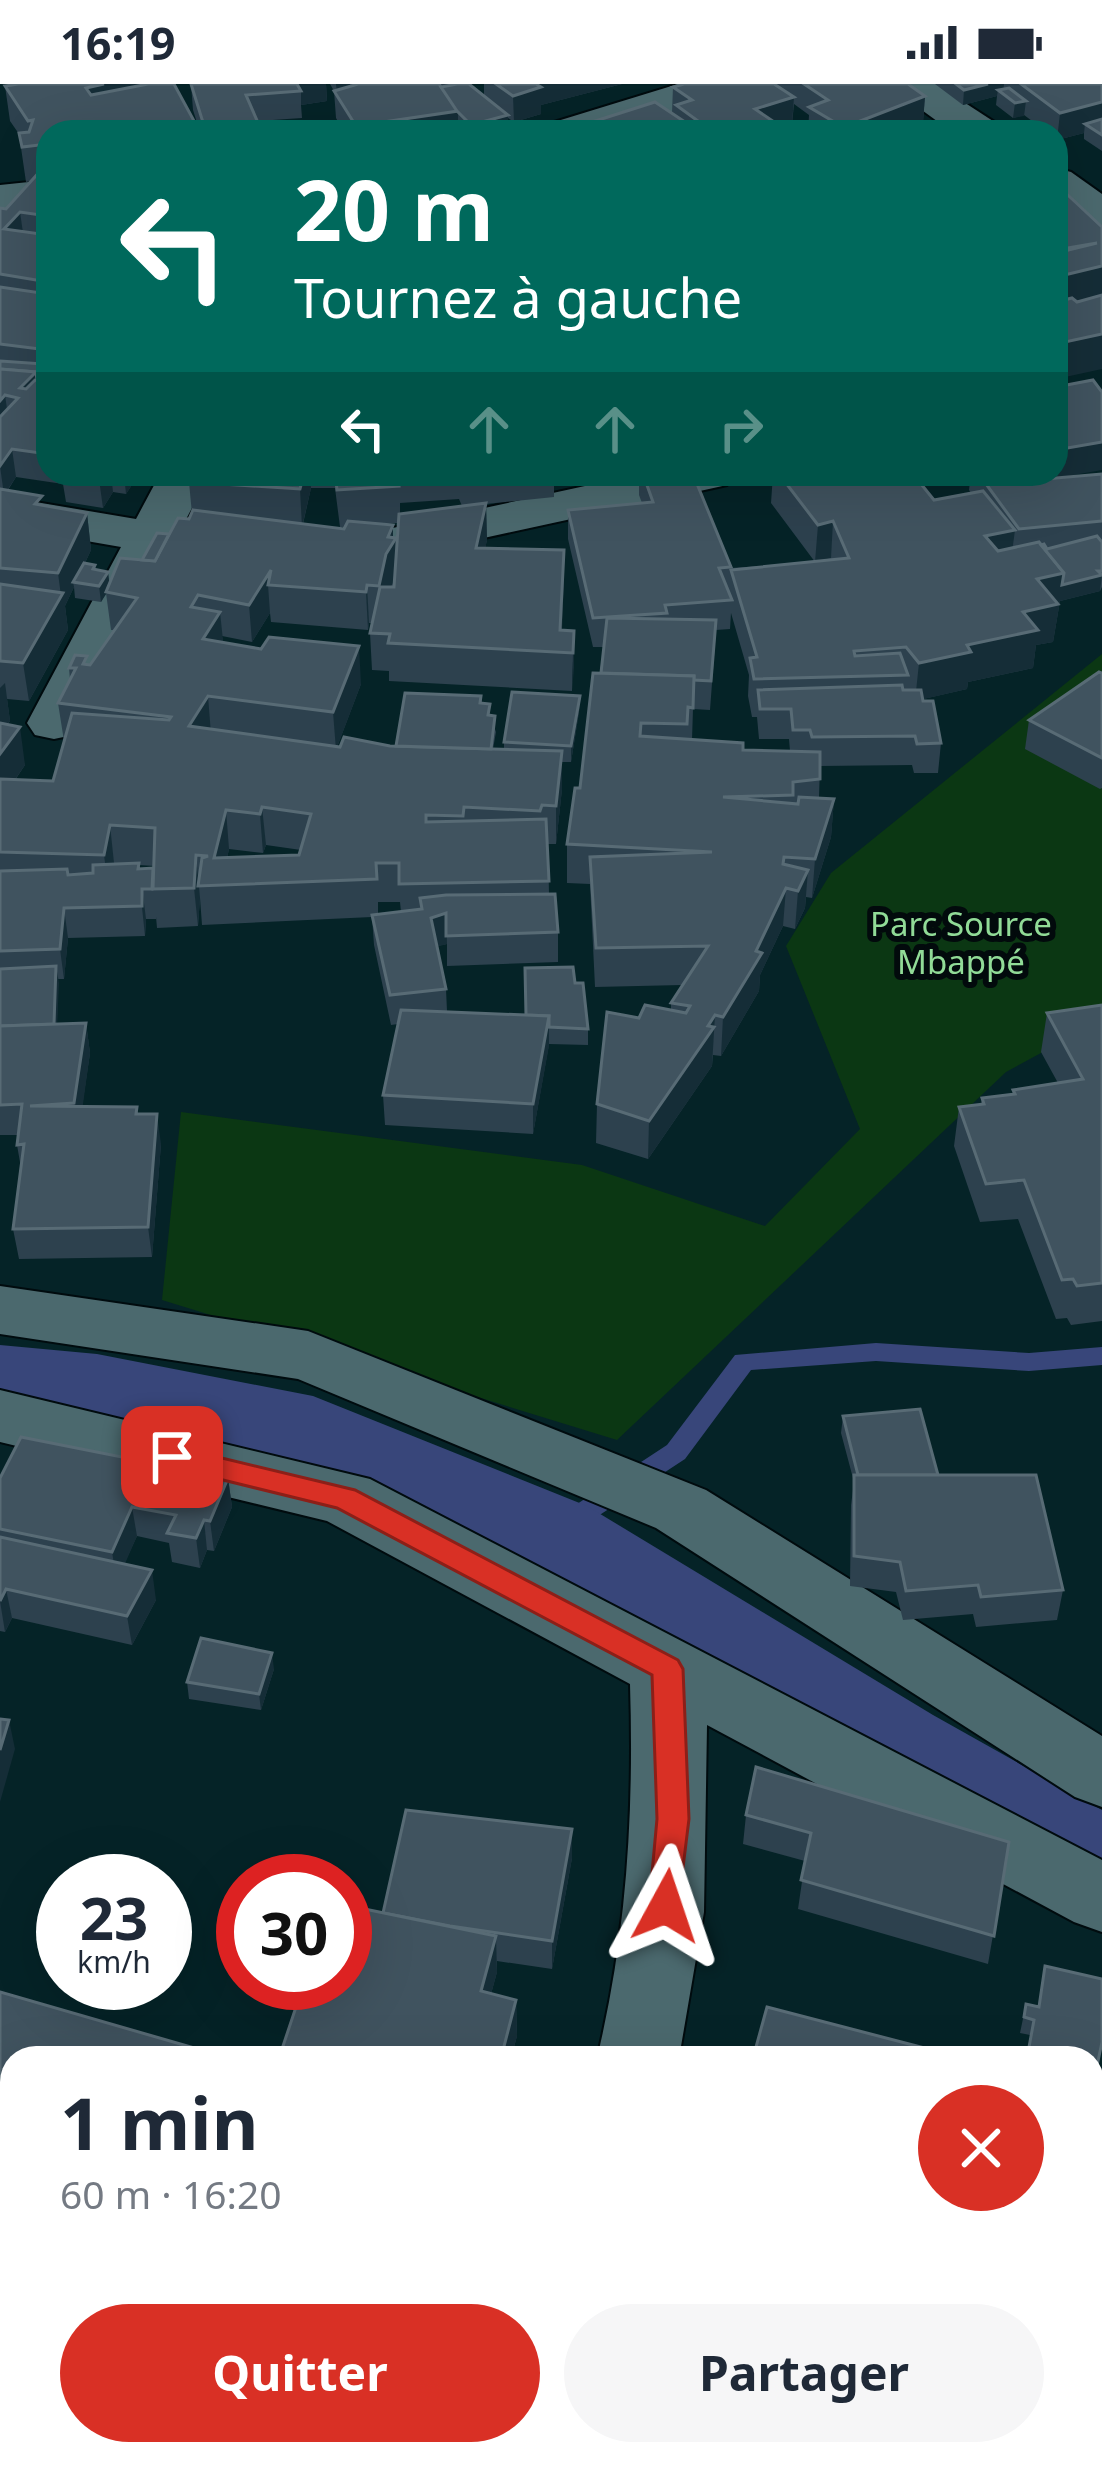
<!DOCTYPE html>
<html lang="fr">
<meta charset="utf-8">
<style>
:root{--surface:#fff;--page:#f6f6f7;--text:#1f2937;--muted:#747a83;--accent:#d93025}
body{margin:0;font-family:"Noto Sans",sans-serif;background:var(--page);color:var(--text);height:100vh;display:flex;flex-direction:column;font-size:45px;white-space:nowrap}
*{box-sizing:border-box;margin:0}
p{font-size:39px;color:var(--muted)}
.icon{flex:none;width:66px;height:66px;fill:none;stroke:currentColor;stroke-width:2;stroke-linecap:round;stroke-linejoin:round}
.map{position:relative;flex:1;overflow:hidden}
.drawer{position:absolute;left:0px;top:1962px;width:1104px;height:420px;display:flex;flex-direction:column;background:var(--surface);border-radius:36px 36px 0 0;box-shadow:0 12px 48px #0002}
.drawer>*{flex:none}
.top-card{position:absolute;left:36px;top:36px;width:1032px;height:366px;border-radius:36px;box-shadow:0 12px 48px #0002;background:#00695c;color:#fff;overflow:hidden}
.speed{position:absolute;left:36px;top:1770px;display:flex;gap:24px;font-size:60px;font-weight:700;text-align:center}
.speed>*{display:grid;place-content:center;width:156px;height:156px;border-radius:50%;background:var(--surface);box-shadow:0 12px 48px #0002;line-height:1}
.speed small{font-size:30px;font-weight:400}
.speed .limit{border:18px solid #d22;background:#fff;color:#111}
.pin{position:absolute;display:grid;place-items:center;width:102px;height:102px;color:#fff;margin:-51px;border-radius:24px;box-shadow:0 6px 18px #0006}
.me{position:absolute;width:132px;margin:-66px;rotate:5deg;stroke-linejoin:round;filter:drop-shadow(0 0 9px #0008)}
.turn{display:flex;align-items:center;gap:42px;height:252px;padding:0 60px;font-size:54px}
.turn .icon{width:156px;height:156px;stroke-width:2.5}
.turn b{display:block;font-size:84px;line-height:102px}
.lanes{display:flex;align-items:center;height:114px;padding:0 60px;background:#0003;justify-content:center;gap:60px;direction:ltr}
.lanes .off{opacity:.35}
.round{display:grid;place-items:center;flex:none;width:126px;height:126px;border-radius:63px;background:var(--page)}
.head{display:flex;align-items:center;justify-content:space-between;height:204px;padding:0 60px}
h1{font-size:72px;font-weight:700;line-height:90px}
.primary-button{display:flex;gap:24px;margin-top:auto;padding:24px 60px}
.primary-button a{flex:1;height:138px;border-radius:72px;background:var(--accent);color:#fff;font-size:48px;font-weight:700;line-height:138px;text-align:center}
.primary-button a+a{background:var(--page);color:var(--text)}
.status{display:flex;justify-content:space-between;align-items:center;height:84px;padding:0 60px;background:var(--surface);direction:ltr}
.status svg{height:33px;fill:currentColor}
.map>svg:first-child{display:block}
.green{fill:#0b3713}
.lines{fill:none;stroke-linecap:round;stroke-linejoin:round}
.stream{fill:#38467a;fill-rule:evenodd}
.canal{fill:#38467a;fill-rule:evenodd}
.minor-casing{stroke:#000b0e;stroke-width:4}
.minor{fill:#4b696e;fill-rule:evenodd}
.wall{fill:#2d414e;fill-rule:evenodd}
.shaded-wall{fill:#152d37}
.building{fill:#40535f;stroke:#586b75;stroke-width:3;fill-rule:evenodd}
.route{fill:#d93025;stroke:#8d1f18;stroke-width:3}
.labels{text-anchor:middle;dominant-baseline:central;stroke-width:12;stroke-linejoin:round;paint-order:stroke}
.park-label{font-size:33px;fill:#91db97;stroke:#020a0c}
</style>
<div class="status"><b>16:19</b><svg viewBox="0 0 49 12"><path d="M0 12V9h3v3zM5 12V6h3v6zM10 12V3h3v9zM15 12V0h3v12zM26 1h20v11H26zM47 4h2v5h-2z"/></svg></div>
<div class="map">
<svg width="1102" height="2382" viewBox="0 0 1102 2382">
<rect width="100%" height="100%" fill="#052327"/>
<path class="green" d="M1102,570V936L1006,988L617,1356L162,1216L181,1028L582,1081L765,1142L860,1045L786,862L831,789Z"/>
<g class="lines">
<path class="stream" d="M876,1259L1029,1269L1102,1263V1281L1029,1287L876,1277L751,1286L685,1375L563,1455H545L541,1448L545,1441L667,1361L735,1271Z"/>
<path class="canal" d="M0,1261L97,1270L313,1312L587,1422L933,1631L1102,1726V1821L1066,1808L863,1689L521,1474L297,1377L97,1338L0,1327Z"/>
<g class="minor-casing">
<g id="minor">
<path d="M678,0H743L737,9L610,48H545L551,39Z"/>
<path d="M886,0H936L996,39L1002,48H952Z"/>
<path d="M1056,84L1071,88L1102,110V144L1086,140L1056,118Z"/>
<path d="M48,96V122L0,125V101Z"/>
<path d="M160,390H210L184,439L264,447L272,458L264,469L246,473L169,469L73,651L54,655L35,651L27,639L121,463L0,442V412L136,435Z"/>
<path d="M640,390H734L727,401L709,405L397,473L379,469L371,458L379,447Z"/>
<path d="M0,1202L308,1247L706,1406L1102,1652V1723L1075,1713L656,1444L298,1295L0,1250Z"/>
<path d="M0,1306L370,1395L1102,1776V1848L1074,1838L707,1641L704,1828L679,1974H597C627,1850 634,1727 630,1600L327,1437L0,1358Z"/>
<path d="M491,2370H581L578,2382H488Z"/>
</g>
</g>
<use href="#minor" class="minor"/>
</g>
<g class="wall">
<path d="M191,0H326L327,17L301,21L302,34L258,37L262,48H200L193,26Z"/>
<path d="M330,0H469L484,12V0H622L541,21V30L514,38L508,34V46L500,48H464L458,42V48H344L336,34L334,7Z"/>
<path d="M684,0H908L925,12L923,38L899,48H806H808L809,31L794,20L792,40L779,44V48H577L589,47V39L672,29L673,3Z"/>
<path d="M935,0H1102V67L1084,55V49L1057,56L1056,48H1047L1024,31L1013,34L996,21L997,12L963,21Z"/>
<path d="M5,2L48,48V390H139L126,410L113,408L103,424L66,418L63,400L16,393L8,406L43,421L87,429L91,466L85,479L95,481L96,485L108,488L109,501L189,435L192,430L189,398L192,390H693L731,484L815,478L771,419L773,390H913L934,416L971,409L969,406L970,397L964,390H1056V394L1102,390V503L1100,507L1060,517L1053,558L1036,561L1033,584L968,598L967,605L923,615L941,659L938,689H914L912,681L820,682L819,714L834,715L831,753L812,814L806,813L805,824L795,845L783,842L760,891L759,907L721,972L713,971L712,982L648,1075L596,1059L597,1020L639,934L671,926V919L682,901L595,903L590,800L567,799V760L580,704L604,563H593L568,455V426L642,419L639,411V390L600,398L593,393V394L554,402V413L486,420L487,456L485,464L564,466L562,546L574,547L572,607L389,597V587L372,586L370,549L372,539H369L368,546L271,538L270,529L252,558L222,552L223,558L361,600L337,663H396L481,612L482,620L490,631L496,648L493,665L504,666V658L580,612L579,628L571,678H562V705L556,760H548L549,810L558,848V878L447,882V860L437,862L446,905L447,927L526,931L575,899L588,945V961L549,960L533,1050L385,1041L383,1011L398,940L391,941L374,861L372,833L202,841L200,814L198,842L157,844L156,833V835H146L145,852L68,854L64,895H58L57,940L86,939L90,969L82,1023H137L138,1030L161,1060L152,1173L19,1175L13,1145L21,1084L17,1061L19,1051H0V124L6,125L32,97L26,98L19,50L10,37ZM311,404H335L340,443H345L344,445L303,440ZM459,415L462,422L400,430V419ZM398,439L396,454H393L380,440ZM74,503L75,514L101,518L106,509L111,546H114L90,581L69,584L70,596L58,619L64,657L53,697L15,696L25,681L7,641L10,637L7,615L29,617L68,546L65,522ZM731,529L749,591L748,612L752,633H757L759,655H789L790,667L743,666L692,656L693,625L710,626L716,546L730,545ZM266,761L301,766L299,771L227,774L229,765L263,769ZM139,781L154,782L153,784L140,785ZM378,818H400L401,828L378,830Z"/>
<path d="M1102,589V704L1100,705L1025,665L1029,636Z"/>
<path d="M1102,921V1237L1071,1241L1067,1234L1056,1235L1018,1135L980,1138L954,1062L959,1023L981,1020L982,1014L1012,1010L1013,1006L1058,999L1041,968L1047,929Z"/>
<path d="M843,1332L938,1391L1063,1506L1057,1536L976,1543L973,1530L903,1536L896,1508L850,1502L851,1421L854,1398L841,1349Z"/>
<path d="M0,1394H228L232,1423L214,1467L207,1466L200,1484L172,1478L169,1459L137,1452L124,1480L156,1516L132,1561L12,1534L5,1548L0,1547Z"/>
<path d="M274,1585L261,1626L189,1615L187,1598Z"/>
<path d="M746,1731L1009,1758L988,1880L798,1825L805,1777L743,1760Z"/>
<path d="M572,1774L552,1885L497,1877V1888L491,1910L516,1916L517,1952L511,1974H279L383,1829Z"/>
<path d="M0,1908L12,1974V2370H129L123,2382H0Z"/>
<path d="M1026,1920L1092,2006L1030,1951L1020,1949Z"/>
<path d="M1102,2044V2382L1092,2370V2064Z"/>
<path d="M156,2370H472L468,2382H158Z"/>
<path d="M622,2370H979L975,2382H649Z"/>
</g>
<g class="shaded-wall">
<path d="M104,0H172L89,38L86,4Z"/>
<path d="M295,0H326L327,17L301,21V7Z"/>
<path d="M336,0H350V9L337,11Z"/>
<path d="M532,0H622L541,21V30L514,38L513,12Z"/>
<path d="M988,0H1004L1003,10L998,6L997,12L963,21L964,6Z"/>
<path d="M925,12L923,38L899,48H849L850,41Z"/>
<path d="M794,13L792,40L779,44V48H754L755,25Z"/>
<path d="M1026,17L1024,32L1013,34L1015,19Z"/>
<path d="M1102,18V44L1085,40L1084,49L1057,56L1060,29Z"/>
<path d="M458,27V48H357L356,42Z"/>
<path d="M508,31V46L500,48H471V41Z"/>
<path d="M20,128L25,163L4,145Z"/>
<path d="M1097,159L1102,182V216L1056,228V166Z"/>
<path d="M1102,250V285L1056,295V260Z"/>
<path d="M36,288L40,316L20,304Z"/>
<path d="M5,311L9,339L0,350V317Z"/>
<path d="M1102,358V386L1040,397L987,401V397L1025,390H1056V366Z"/>
<path d="M12,365L16,393L4,411L0,382Z"/>
<path d="M102,390H111L113,408L103,424L99,395Z"/>
<path d="M124,390H139L126,410Z"/>
<path d="M304,390H310L311,404L302,443L300,405Z"/>
<path d="M554,390H593V394L554,402Z"/>
<path d="M600,390H639L600,398Z"/>
<path d="M486,419L487,456L477,502L476,464Z"/>
<path d="M87,429L91,466L76,498H73L74,503L65,522L68,546L29,617L23,579L61,512L58,489Z"/>
<path d="M833,437L831,474L815,478L818,441Z"/>
<path d="M393,441V458L396,454L398,491L388,507L379,502L388,453Z"/>
<path d="M1015,446L1010,483L985,452Z"/>
<path d="M564,466V503L560,568Z"/>
<path d="M271,486L268,501L270,529L252,558L249,521Z"/>
<path d="M108,488L110,504L101,518L99,502Z"/>
<path d="M1064,489L1102,491L1100,507L1060,517L1053,558L1036,561L1033,584L968,598L967,605L915,617L919,579L967,561L1023,528L1037,495Z"/>
<path d="M367,501L369,539L368,546L366,508Z"/>
<path d="M220,528L224,566L203,555Z"/>
<path d="M574,547V584L572,607L573,569Z"/>
<path d="M359,562L361,600L336,666L333,628Z"/>
<path d="M5,599L10,637L0,648V604Z"/>
<path d="M208,612L211,650L189,642Z"/>
<path d="M580,612L579,628L571,678V662Z"/>
<path d="M20,643L25,681L0,717V670Z"/>
<path d="M562,667V705L556,760V722Z"/>
<path d="M834,715L831,753L812,814L815,775Z"/>
<path d="M262,723L266,761L263,769L260,730Z"/>
<path d="M226,726L229,765L221,801L214,774Z"/>
<path d="M110,741L114,779L109,809L104,771Z"/>
<path d="M196,771L200,814L198,842L194,804Z"/>
<path d="M139,779L146,835L145,852L138,785Z"/>
<path d="M808,786L805,824L795,845L798,807Z"/>
<path d="M786,804L783,842L760,891L759,907L721,972L723,933Z"/>
<path d="M64,824L68,854L64,895L60,865Z"/>
<path d="M446,829L447,860L432,864L431,834Z"/>
<path d="M56,882L59,899L56,964L54,947Z"/>
<path d="M715,931L712,982L648,1075L649,1037Z"/>
<path d="M549,932V962L533,1050V1020Z"/>
<path d="M86,939L90,969L79,1049L74,1019Z"/>
<path d="M157,1030L161,1060L152,1173L148,1143Z"/>
<path d="M228,1394L232,1423L214,1467L210,1437Z"/>
<path d="M132,1423L137,1452L117,1498L112,1468Z"/>
<path d="M204,1436L207,1466L200,1484L196,1454Z"/>
<path d="M152,1486L156,1516L132,1561L127,1532Z"/>
<path d="M6,1505L12,1534L5,1548L0,1517Z"/>
<path d="M272,1569L274,1585L261,1626L259,1610Z"/>
<path d="M9,1636L15,1665L0,1718V1666Z"/>
<path d="M572,1745V1774L552,1885V1857Z"/>
<path d="M496,1852L497,1888L482,1943L481,1907Z"/>
<path d="M516,1916L517,1952L511,1974H501Z"/>
<path d="M102,2370H129L123,2382H96Z"/>
<path d="M240,2370H261L257,2382H234Z"/>
<path d="M459,2370H472L468,2382H455Z"/>
<path d="M974,2370H979L975,2382H968Z"/>
</g>
<g class="building">
<path d="M18,0H104L86,4L91,11L148,0H174L200,48H48V60L22,63L19,49L29,48L33,36L28,37L5,2Z"/>
<path d="M191,0H297L301,7L246,11L262,48H206Z"/>
<path d="M439,0L458,27L356,42L334,7L358,0Z"/>
<path d="M457,0H469L508,31L471,41L457,27L441,3Z"/>
<path d="M496,0H536L541,3L513,12Z"/>
<path d="M684,0H774L794,13L755,25L780,42L758,48H713L676,21L692,16L673,3Z"/>
<path d="M804,0H908L925,12L850,41L856,48H806L841,42L809,23L828,16Z"/>
<path d="M956,0H988L964,6Z"/>
<path d="M1021,0H1102V18L1060,29Z"/>
<path d="M1009,4L1026,17L1015,19L998,6Z"/>
<path d="M655,18L700,48H603L589,39Z"/>
<path d="M1102,35V51L1085,40Z"/>
<path d="M43,84L48,85V132L20,128L4,145L48,151V198L0,190V124L6,125Z"/>
<path d="M1056,100L1102,143V182L1056,193V169L1097,159L1056,166Z"/>
<path d="M0,203L48,210V266L0,260Z"/>
<path d="M1102,211V250L1056,260V218L1072,214L1077,218Z"/>
<path d="M0,277L44,280L40,286H48V296H37L36,288L0,285Z"/>
<path d="M0,285L36,288L20,304L26,305L35,296L48,298V370L12,365L0,382V333L18,314L5,311L0,317Z"/>
<path d="M1093,296L1102,308V358L1056,366V303Z"/>
<path d="M66,390H102L99,395Z"/>
<path d="M192,390H304L300,405L189,398Z"/>
<path d="M335,390H397L399,402L337,406Z"/>
<path d="M643,390H693L731,483L719,484L732,516L665,521L667,529L593,534L568,426L653,418Z"/>
<path d="M779,390H913L934,416L983,407L1015,446L985,452L998,467L1039,458L1064,489L1037,495L1058,520L1023,528L1038,546L967,561L971,568L919,579L906,563L854,567L855,572L900,569L908,591L754,595L750,574L757,573L731,486L849,474L833,437L818,441Z"/>
<path d="M982,390H1027L987,397Z"/>
<path d="M1102,390V437L1019,445L986,400Z"/>
<path d="M0,405L42,412L35,420L87,429L58,489L0,484Z"/>
<path d="M486,419L476,464L564,466L560,546L574,547L573,569L388,559L390,550L370,549L380,503H394L399,430Z"/>
<path d="M193,426L344,445L348,437L393,441L388,453L396,454L386,470L379,502L367,501L366,508L268,501L271,486L249,521L198,511L191,523L220,528L203,555L261,565L269,553L359,562L333,628L208,612L189,642L340,663L344,653L390,662L562,667L556,722L542,721L540,727L464,723L463,732L426,731V738L546,735L549,797L399,800V779H376L377,795L198,802L202,774L208,772L196,771L194,804L153,805L155,744L110,741L104,771L0,768V695L53,697L72,629L169,636L171,633L58,619L76,584H69L75,571L87,572L83,580L90,581L137,514L106,508L120,474L155,477L178,434L189,435ZM262,723L311,730L299,771L214,774L226,726L260,730Z"/>
<path d="M157,449L169,450L155,477L142,476Z"/>
<path d="M1097,452L1102,458V487H1098L1102,491L1062,501L1064,489L1041,461L1044,460L1047,465Z"/>
<path d="M84,479L95,481L93,485L108,488L99,502L73,498Z"/>
<path d="M0,500L63,509L23,579L0,577Z"/>
<path d="M607,534L716,536L711,597L694,596V592L601,589Z"/>
<path d="M1099,588L1102,589V674L1029,636Z"/>
<path d="M593,589L694,592L693,624L688,623L687,640L641,639L640,652L743,659V666L820,668V695L793,698V711L723,713L798,720L799,713L834,715L815,775L784,773L783,780L808,786L798,807L786,804L756,867L762,869L723,933L715,931L708,942L714,943L649,1037L597,1020L607,928L639,934L645,921L686,929L690,922L671,919L708,862L596,864L590,773L712,768L567,760L575,704H580Z"/>
<path d="M902,601L903,606H921L923,617H933L941,659L917,660L915,652L812,653L810,646H793L791,625H760L758,606Z"/>
<path d="M512,608L580,612L571,662L504,658Z"/>
<path d="M405,609L481,612L480,619L490,620L488,631L495,632L491,665L396,662Z"/>
<path d="M0,639L20,643L0,670Z"/>
<path d="M139,779L138,785L153,784L152,805H142V822L64,824L60,865L0,867V787L67,785L68,791L93,789V781Z"/>
<path d="M555,810L558,848L446,852V829L431,834L446,905L390,911L372,831L422,825L420,814L446,811Z"/>
<path d="M56,882L54,940L0,942V885Z"/>
<path d="M573,883L575,899H583L588,945L549,943V932L526,931L525,884Z"/>
<path d="M1102,921V1199L1077,1202L1073,1195L1062,1196L1024,1096L986,1100L959,1023L984,1020L982,1014L1015,1010L1013,1006L1083,995L1047,929Z"/>
<path d="M401,926L549,932L533,1020L383,1011Z"/>
<path d="M86,939L74,1019L30,1022L137,1023L136,1030H157L148,1143L13,1145L24,1060L17,1061L22,1020L0,1021V942Z"/>
<path d="M920,1325L938,1391H858L843,1332Z"/>
<path d="M21,1353L228,1394L210,1437L204,1436L196,1454L167,1449L176,1431L132,1423L112,1468L0,1445V1394Z"/>
<path d="M854,1391H1036L1063,1506L981,1513L978,1501L906,1507L900,1478L854,1472Z"/>
<path d="M0,1453L152,1486L127,1532L6,1505L0,1517Z"/>
<path d="M201,1554L272,1569L259,1610L187,1598Z"/>
<path d="M0,1635L9,1636L0,1666Z"/>
<path d="M756,1683L1009,1758L994,1852L801,1796L811,1749L746,1731Z"/>
<path d="M406,1726L572,1745L552,1857L450,1842L383,1829Z"/>
<path d="M345,1821L496,1852L481,1907L516,1916L501,1974H279L304,1899H345Z"/>
<path d="M1045,1882L1102,1895V1958L1092,2006V1974H1027L1034,1936L1024,1933L1026,1920L1039,1923Z"/>
<path d="M0,1908L229,1974H12V2002L0,1999Z"/>
<path d="M767,1923L963,1974H753Z"/>
<path d="M0,2012L12,2016V2232L0,2227Z"/>
<path d="M1099,2043L1102,2044V2216L1092,2212V2064Z"/>
<path d="M1092,2231L1102,2235V2295L1092,2290Z"/>
<path d="M1,2236L12,2241V2370H102L96,2382H0Z"/>
<path d="M1092,2296L1102,2301V2382H1006L1011,2370H1092Z"/>
<path d="M185,2370H240L234,2382H204L183,2374Z"/>
<path d="M250,2370H459L455,2382H244Z"/>
<path d="M695,2370H974L968,2382H722Z"/>
</g>
<path class="route" d="M172,1362L355,1406L678,1576L683,1585L689,1735L677,1832L666,1836L654,1832L649,1822L657,1735L652,1591L337,1424L162,1381L158,1373L162,1365Z"/>
<g class="labels">
<g class="park-label">
<text x="961" y="839">Parc Source<tspan x="961" dy="38">Mbappé</tspan></text>
</g>
</g>
</svg>
<div class="speed"><div>23<small>km/h</small></div><div class="limit">30</div></div>
<div class="pin" style="left:172px;top:1373px;background:#d93025"><svg class="icon" aria-label="arrive" viewBox="0 0 24 24"><path d="M6 21V4h12l-3 4 3 4H6"/></svg></div>
<svg class="me" style="left:666px;top:1822px" viewBox="-20 -20 40 40"><path d="M0-17L14 15 0 8-14 15z" fill="#d93025" stroke="#fff" stroke-width="4"/></svg>
<div class="top-card">
<div class="turn"><svg class="icon" aria-label="left" viewBox="0 0 24 24"><path d="M17 20v-9H6M10 6l-5 5 5 5"/></svg><div><b>20 m</b>Tournez à gauche</div></div>
<div class="lanes"><svg class="icon" aria-label="left" viewBox="0 0 24 24"><path d="M17 20v-9H6M10 6l-5 5 5 5"/></svg><svg class="icon off" aria-label="ahead" viewBox="0 0 24 24"><path d="M12 20V5M6 11l6-6 6 6"/></svg><svg class="icon off" aria-label="ahead" viewBox="0 0 24 24"><path d="M12 20V5M6 11l6-6 6 6"/></svg><svg class="icon off" aria-label="right" viewBox="0 0 24 24"><path d="M7 20v-9h11M14 6l5 5-5 5"/></svg></div>
</div>
<section class="drawer">
<div class="head"><div><h1>1 min</h1><p>60 m · 16:20</p></div><a class="round" style="background:#d93025;color:#fff"><svg class="icon" aria-label="close" viewBox="0 0 24 24"><path d="M6 6l12 12M18 6L6 18"/></svg></a></div>
<div class="primary-button"><a>Quitter</a><a>Partager</a></div>
</section>
</div>
